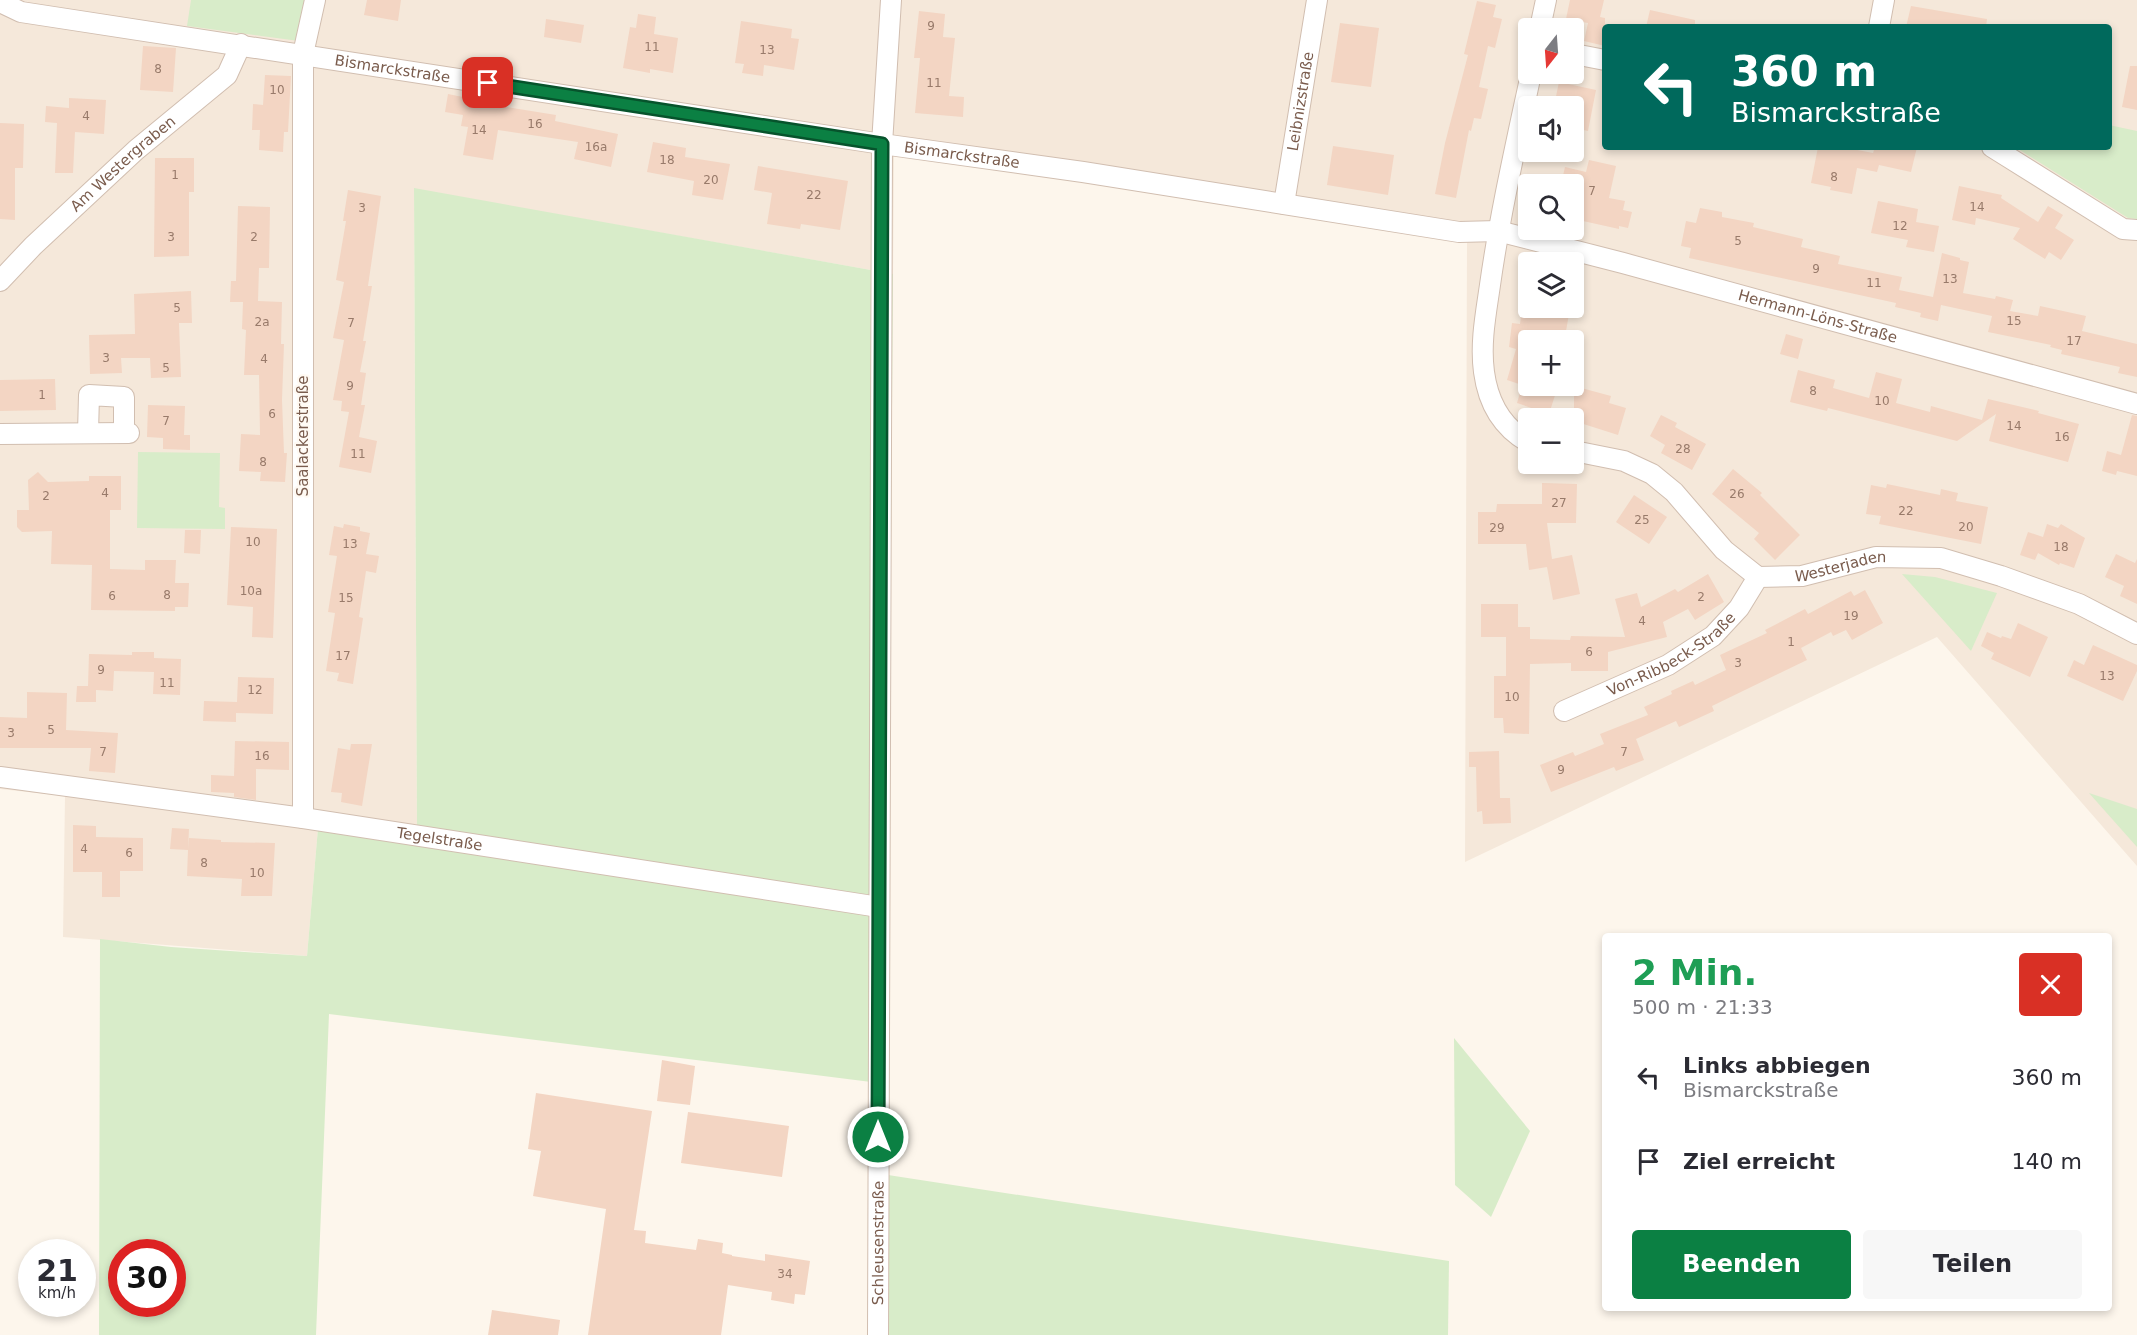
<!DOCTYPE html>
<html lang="de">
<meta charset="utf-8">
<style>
:root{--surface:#fff;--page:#f7f7f7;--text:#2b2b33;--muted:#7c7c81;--accent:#0b8043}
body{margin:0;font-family:"DejaVu Sans",sans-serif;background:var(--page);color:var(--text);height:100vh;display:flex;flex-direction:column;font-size:22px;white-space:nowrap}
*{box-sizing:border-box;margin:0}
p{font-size:20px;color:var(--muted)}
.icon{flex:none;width:33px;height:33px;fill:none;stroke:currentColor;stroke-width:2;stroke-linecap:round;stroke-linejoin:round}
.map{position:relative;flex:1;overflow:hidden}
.panel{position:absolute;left:1602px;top:933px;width:510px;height:378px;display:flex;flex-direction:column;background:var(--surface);border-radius:6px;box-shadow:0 3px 9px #0003}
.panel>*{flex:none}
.banner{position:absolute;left:1602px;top:24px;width:510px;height:126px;border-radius:6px;box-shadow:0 3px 9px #0003;background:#00695c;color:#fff;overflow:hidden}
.needle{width:39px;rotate:197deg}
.fabs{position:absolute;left:1518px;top:18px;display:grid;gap:12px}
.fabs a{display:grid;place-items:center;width:66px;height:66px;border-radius:6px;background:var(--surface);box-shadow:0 3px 9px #0003;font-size:30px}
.speed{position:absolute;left:18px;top:1239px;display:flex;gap:12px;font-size:30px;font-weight:700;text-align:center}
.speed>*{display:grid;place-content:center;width:78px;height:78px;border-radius:50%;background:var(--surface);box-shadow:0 3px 9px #0003;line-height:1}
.speed small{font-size:15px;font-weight:400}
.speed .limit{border:9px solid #d22;background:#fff;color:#111}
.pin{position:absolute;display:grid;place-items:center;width:51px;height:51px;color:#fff;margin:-26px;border-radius:12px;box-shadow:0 3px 9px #0006}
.me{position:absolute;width:66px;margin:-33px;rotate:0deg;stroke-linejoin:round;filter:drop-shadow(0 0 4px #0008)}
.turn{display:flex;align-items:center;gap:21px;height:126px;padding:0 30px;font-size:27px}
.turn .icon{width:78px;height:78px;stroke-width:2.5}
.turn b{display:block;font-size:42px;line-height:51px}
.round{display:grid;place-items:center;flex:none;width:63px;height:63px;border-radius:6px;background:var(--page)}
.summary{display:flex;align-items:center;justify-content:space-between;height:102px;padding:0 30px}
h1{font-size:36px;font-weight:800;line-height:45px;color:#1e9e55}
.primary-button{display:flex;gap:12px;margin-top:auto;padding:12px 30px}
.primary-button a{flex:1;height:69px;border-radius:6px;background:var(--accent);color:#fff;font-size:24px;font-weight:800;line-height:69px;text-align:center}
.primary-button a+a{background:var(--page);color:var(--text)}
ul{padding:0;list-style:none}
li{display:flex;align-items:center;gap:18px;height:84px;padding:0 30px}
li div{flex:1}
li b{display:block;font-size:22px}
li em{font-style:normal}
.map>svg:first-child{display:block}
.residential{fill:#f5e8da;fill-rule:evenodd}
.green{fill:#d8ecc9;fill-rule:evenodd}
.building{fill:#f3d5c3}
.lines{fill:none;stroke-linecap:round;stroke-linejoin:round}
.street-casing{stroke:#d1beb0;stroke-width:22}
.street{stroke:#fff;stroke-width:20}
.route-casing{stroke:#07532c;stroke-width:15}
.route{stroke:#0b8043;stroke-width:10}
.labels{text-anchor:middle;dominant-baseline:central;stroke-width:4.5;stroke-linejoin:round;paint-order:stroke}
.number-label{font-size:12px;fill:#987a6a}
.street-label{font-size:15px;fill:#7a5c4d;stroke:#fffaf3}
</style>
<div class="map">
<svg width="2137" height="1335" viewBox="0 0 2137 1335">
<rect width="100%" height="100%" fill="#fdf6ec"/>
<path class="residential" d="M0,0H2137V866L1937,637L1465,862L1467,242L894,153L893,274L414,189L417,841L318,828L307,956L63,937L65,796L0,789ZM1605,27H2109V147H1605ZM1528,28H1574V74H1528ZM1528,106H1574V152H1528ZM1528,184H1574V230H1528ZM1528,262H1574V308H1528ZM1528,340H1574V386H1528ZM1528,418H1574V464H1528Z"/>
<g class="green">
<path d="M191,0H305L299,41L187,26Z"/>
<path d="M2109,125L2137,131V219L2128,218L2015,147H2109Z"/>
<path d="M414,188L893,274L887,1084L329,1014L316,1335H99L100,939L171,947L307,956L318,828L417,841ZM122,1252H172V1304H122Z"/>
<path d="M138,452L220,453L219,507L225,508V529L137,528Z"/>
<path d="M1902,574L1935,577L1997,593L1971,651Z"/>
<path d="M2089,793L2137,809V847Z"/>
<path d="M1454,1038L1530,1131L1491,1217L1455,1185Z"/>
<path d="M888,1175L1449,1261L1448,1335H888Z"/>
</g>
<g class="building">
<path d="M367,0H401L398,21L364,15Z"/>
<path d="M1570,0H1604L1600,17L1605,18V46L1584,41L1588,23L1566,19Z"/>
<path d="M1477,1L1496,5L1493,17L1502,19L1495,48L1488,46L1479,87L1488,89L1481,119L1474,118L1471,131L1469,130L1456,198L1435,194L1445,143L1468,55L1464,54Z"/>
<path d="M1911,6L1987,19L1986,27H1906Z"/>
<path d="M1650,10L1695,20V27H1646Z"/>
<path d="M919,11L945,14L943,37L955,38L949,96L964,97L963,117L915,113L920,58H914Z"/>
<path d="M638,14L656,17L654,34L678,38L673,73L650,69V73L623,68L630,27L636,28Z"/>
<path d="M546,19L584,25L581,43L544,37Z"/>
<path d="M741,21L792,29L791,38L799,39L794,70L764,65L763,76L742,73L744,64L735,63Z"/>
<path d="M1340,23L1379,28L1371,87L1331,82Z"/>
<path d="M143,46L176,48L173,92L140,90Z"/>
<path d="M2130,66H2137V110L2122,107Z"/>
<path d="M265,75L291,76L288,132H284L283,152L259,150L260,130H252L253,104L263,105Z"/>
<path d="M1559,82L1596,90L1588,131L1574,128V106H1554Z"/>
<path d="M448,94L463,97V100L556,115L555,121L618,134L611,167L574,159L578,142L498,130L493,160L463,155L468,127L461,126L463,115L445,112Z"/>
<path d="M69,98L106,100L104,134L75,132L73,173H55L57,123L45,122L46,106L69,108Z"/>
<path d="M0,123L24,124L23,168H15V220L0,219Z"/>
<path d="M653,142L686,148L685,157L730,164L723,200L692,195L694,181L647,172Z"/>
<path d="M1333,146L1394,155L1388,195L1327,185Z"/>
<path d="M1818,147H1842L1873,153L1875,147H1917L1911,172L1879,165L1877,172L1857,168L1852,194L1830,190L1831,187L1811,183Z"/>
<path d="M155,158H194V192H189V256L154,257Z"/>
<path d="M1589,160L1616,166L1609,198L1625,201L1623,210L1632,212L1628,228L1619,226V229L1574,219V184H1561L1565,167L1586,172Z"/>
<path d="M758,166L848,181L840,230L801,224L800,229L767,224L772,193L754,190Z"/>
<path d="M1959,186L2002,195L2001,198L2038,222L2048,206L2063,215L2055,228L2074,240L2061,260L2049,252L2045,259L2013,239L2020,228L1976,218L1975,225L1952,220Z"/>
<path d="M348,190L381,196L368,286H372L363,341H366L360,372L366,373L361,405H365L359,437L377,441L371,473L339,467L349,412L341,411L342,401L333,400L344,340L333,338L344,282L336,280L346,221H343Z"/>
<path d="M1878,201L1918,209L1916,222L1939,226L1934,252L1906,247L1908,240L1871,233Z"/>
<path d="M238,206L270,207L269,268H259L258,301L282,302L281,344H284L282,400L284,453H287L285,482L260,481L261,472L239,471L241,434L260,435L259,375H244L246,330L242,329L243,302H230L231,281H236Z"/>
<path d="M1700,208L1722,212V217L1754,223L1753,227L1803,239L1801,247L1840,256L1838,264L1902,277L1899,290L1933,297L1942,253L1960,258V260L1969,262L1963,293L1995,299L1996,296L2013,300L2010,311L2038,316L2040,306L2086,316L2082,331L2137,344V377L2118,373L2120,367L2061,354L2062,350L2050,347L2051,345L1988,332L1992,316L1941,305L1938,321L1920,317L1921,313L1895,307L1896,303L1689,258L1691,248L1681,246L1686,221L1696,223Z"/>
<path d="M191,291L192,323H179L181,377L151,378L150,358H121L122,373L90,374L89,335L135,334L134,294Z"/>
<path d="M1522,308H1570L1565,337L1539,333L1537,340H1528V386H1558L1549,414L1517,403L1522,386H1525L1507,380L1516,349L1509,347L1512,323L1520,324Z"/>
<path d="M1786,334L1803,339L1798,359L1780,354Z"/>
<path d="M1798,370L1835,380L1833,388L1869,398L1876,372L1902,379L1896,403L1930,412L1931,406L1982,420L1988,399L2039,411L2038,413L2079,424L2068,462L1989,441L1996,414L1957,441L1828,408L1827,411L1790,402Z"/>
<path d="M55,379L56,410L0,411V380Z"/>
<path d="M1574,386L1611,396L1609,403L1626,408L1618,435L1574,421Z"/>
<path d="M148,405L185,406L184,435H190V450L163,449V438L147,437Z"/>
<path d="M1661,415L1677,423L1675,427L1706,444L1692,470L1661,453L1665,445L1650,436Z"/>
<path d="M2132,415L2137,416V476L2117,471L2116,475L2102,471L2107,451L2121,455Z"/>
<path d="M1733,469L1762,493L1760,495L1800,535L1775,560L1754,539L1759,533L1712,494Z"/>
<path d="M38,472L48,482L89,481V476H121V510H110V569L145,570V560H176L175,583H189L188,607H175V611L91,610L92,565L51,564L52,531L22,532L17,527V510H29L28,480Z"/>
<path d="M1542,483L1577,484L1576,523H1547L1552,559L1572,555L1580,594L1553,600L1547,567L1529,570L1526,544H1478V512H1496L1497,504H1542Z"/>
<path d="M1887,484L1940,495L1941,489L1958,493L1956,501L1988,507L1981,544L1879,524L1881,516L1866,514L1871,485L1886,488Z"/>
<path d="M1634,495L1667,517L1649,544L1616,522Z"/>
<path d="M344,524L360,527V531L370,533L366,554L379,556L376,573L366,571L359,617L363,618L353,684L337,681L339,673L326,671L335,613L328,612L337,556L329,555L334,526L343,528Z"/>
<path d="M2047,524L2058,528L2061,524L2085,538L2074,568L2060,563L2059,565L2038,553L2035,560L2020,555L2028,532L2043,537Z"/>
<path d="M231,527L277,529L273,638L252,637L253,607L227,605Z"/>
<path d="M185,530H201L200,554L184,553Z"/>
<path d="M2116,554L2135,563L2137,559V604L2120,596L2124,586L2105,577Z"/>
<path d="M1708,574L1724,602L1695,620L1688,609L1663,622L1667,637L1608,652V671H1571V663L1530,664L1529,734L1504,733L1503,718H1494V676H1506V637H1481V604H1518V627H1530V639L1570,640L1571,636L1625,637L1615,599L1637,593L1641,607L1675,589L1678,592Z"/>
<path d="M1865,590L1883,623L1852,640L1846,630L1833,636L1831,632L1801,648L1807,660L1712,706L1714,711L1679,727L1676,721L1636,739L1644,760L1616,771L1614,767L1551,792L1540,765L1573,752L1575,756L1604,744L1600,734L1648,715L1644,707L1672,694L1671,691L1693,681L1695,685L1726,670L1720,655L1767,633L1765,630L1805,609L1808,614L1851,591L1854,596Z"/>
<path d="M2018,623L2048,637L2030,677L1991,659L1994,653L1981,646L1987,632L2001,638L2002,636L2011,639Z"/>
<path d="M2093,645L2137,665V671L2123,701L2067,676L2074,660L2084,665Z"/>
<path d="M132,652H154V658L181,659L180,695L153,694L154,672L114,671L113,691L96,690V702H76L77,686H88L89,654L132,655Z"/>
<path d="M238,677L274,678L273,714L236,713V722L203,721L204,701L237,702Z"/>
<path d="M27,692L67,693L66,730L118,733L115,773L89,771L91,748H0V717L27,718Z"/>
<path d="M235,741L289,742V770L256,769V800L234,797V793L211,792V775L234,776Z"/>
<path d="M351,744H372L362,806L341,802L342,793L331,792L338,748L350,750Z"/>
<path d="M1499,751L1500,798H1510L1511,823L1483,824L1482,811L1477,812L1476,767H1469V752Z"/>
<path d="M73,825L96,826V837L143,838V871H120V897H102V872H73Z"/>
<path d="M172,828L189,829L188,849L189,838L221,840V842L275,843L272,896H241L242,879L187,876L188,850L170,849Z"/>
<path d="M662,1060L695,1066L690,1105L657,1101Z"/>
<path d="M536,1093L652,1111L634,1230L646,1231L645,1243L696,1250L698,1239L723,1243L722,1253L732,1255V1256L765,1261V1254L810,1261L805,1295L795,1294L794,1304L771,1300L772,1292L728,1285L721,1335H588L606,1209L533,1196L541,1151L528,1149Z"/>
<path d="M688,1112L789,1126L782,1177L681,1163Z"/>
<path d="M492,1310L560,1320L558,1335H488Z"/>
</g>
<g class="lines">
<g class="street-casing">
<g id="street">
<path id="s1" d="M0,2L21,12L882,144L1083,172L1459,232L1498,231L1623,263L2137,404"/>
<path d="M1879,27L1884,0"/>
<path d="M1540,28L1546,0"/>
<path d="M1574,54L1605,60"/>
<path d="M1992,147L2123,229L2137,230"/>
<path id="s2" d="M1284,204L1317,0"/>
<path id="s3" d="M0,281L33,246L136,150L227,75L241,44"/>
<path d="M88,433L89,395L124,397V433"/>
<path d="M0,434L129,433"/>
<path d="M1528,442C1502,427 1488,402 1484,372C1480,343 1486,313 1490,285C1500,214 1516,144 1531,74"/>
<path id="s4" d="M1574,451L1624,461L1652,474L1674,492L1724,550L1758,577L1802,576L1876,557L1941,558L2001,576L2079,604L2137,634"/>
<path id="s5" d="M1564,711L1668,665L1713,636L1739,608L1758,577"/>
<path id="s6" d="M0,777L303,818L879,907"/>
<path d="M303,818V54L315,0"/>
<path id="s7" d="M878,1335L882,144L891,0"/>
</g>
</g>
<use href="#street" class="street"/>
</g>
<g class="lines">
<g class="route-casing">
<path id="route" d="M488,83L882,144L878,1137"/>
</g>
<use href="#route" class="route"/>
</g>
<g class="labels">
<g class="number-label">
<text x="931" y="26">9</text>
<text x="652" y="47">11</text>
<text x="767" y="50">13</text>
<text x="158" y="69">8</text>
<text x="934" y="83">11</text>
<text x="277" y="90">10</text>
<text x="86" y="116">4</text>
<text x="535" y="124">16</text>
<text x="479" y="130">14</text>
<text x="596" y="147">16a</text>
<text x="667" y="160">18</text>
<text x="175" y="175">1</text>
<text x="1834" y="177">8</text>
<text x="711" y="180">20</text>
<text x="1592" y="191">7</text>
<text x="814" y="195">22</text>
<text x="1977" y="207">14</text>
<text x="362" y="208">3</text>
<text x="1900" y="226">12</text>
<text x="171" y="237">3</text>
<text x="254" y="237">2</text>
<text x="1738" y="241">5</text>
<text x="1816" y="269">9</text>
<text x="1950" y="279">13</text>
<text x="1874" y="283">11</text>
<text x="177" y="308">5</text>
<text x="2014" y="321">15</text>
<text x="262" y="322">2a</text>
<text x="351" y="323">7</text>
<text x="2074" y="341">17</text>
<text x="106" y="358">3</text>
<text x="264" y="359">4</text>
<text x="166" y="368">5</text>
<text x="350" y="386">9</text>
<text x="1813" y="391">8</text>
<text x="42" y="395">1</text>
<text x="1882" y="401">10</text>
<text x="272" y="414">6</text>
<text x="166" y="421">7</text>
<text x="2014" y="426">14</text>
<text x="2062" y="437">16</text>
<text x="1683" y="449">28</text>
<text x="358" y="454">11</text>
<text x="263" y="462">8</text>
<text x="105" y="493">4</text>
<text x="1737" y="494">26</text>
<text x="46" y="496">2</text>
<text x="1559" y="503">27</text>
<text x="1906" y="511">22</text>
<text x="1642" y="520">25</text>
<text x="1966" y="527">20</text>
<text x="1497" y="528">29</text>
<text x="253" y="542">10</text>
<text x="350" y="544">13</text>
<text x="2061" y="547">18</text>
<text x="251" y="591">10a</text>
<text x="167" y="595">8</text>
<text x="112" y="596">6</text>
<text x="1701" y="597">2</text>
<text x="346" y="598">15</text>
<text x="1851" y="616">19</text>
<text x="1642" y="621">4</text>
<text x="1791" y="642">1</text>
<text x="1589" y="652">6</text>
<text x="343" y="656">17</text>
<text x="1738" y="663">3</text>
<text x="101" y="670">9</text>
<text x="2107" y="676">13</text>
<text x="167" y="683">11</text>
<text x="255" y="690">12</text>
<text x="1512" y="697">10</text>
<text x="51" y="730">5</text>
<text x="11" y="733">3</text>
<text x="103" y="752">7</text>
<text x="1624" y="752">7</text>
<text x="262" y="756">16</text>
<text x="1561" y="770">9</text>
<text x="84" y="849">4</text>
<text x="129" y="853">6</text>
<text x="204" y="863">8</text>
<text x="257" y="873">10</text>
<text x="785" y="1274">34</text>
</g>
<g class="street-label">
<text stroke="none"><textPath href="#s1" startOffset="399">Bismarckstraße</textPath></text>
<text stroke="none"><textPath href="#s2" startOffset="104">Leibnizstraße</textPath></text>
<text stroke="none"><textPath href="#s1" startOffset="975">Bismarckstraße</textPath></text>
<text stroke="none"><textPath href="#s3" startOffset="170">Am Westergraben</textPath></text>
<text stroke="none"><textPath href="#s1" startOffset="1848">Hermann-Löns-Straße</textPath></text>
<text transform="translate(303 436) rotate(-90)">Saalackerstraße</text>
<text stroke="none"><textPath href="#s4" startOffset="314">Westerjaden</textPath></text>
<text stroke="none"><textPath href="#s5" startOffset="122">Von-Ribbeck-Straße</textPath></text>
<text stroke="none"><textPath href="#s6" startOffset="444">Tegelstraße</textPath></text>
<text stroke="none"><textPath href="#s7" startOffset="92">Schleusenstraße</textPath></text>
</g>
</g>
</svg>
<div class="fabs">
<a><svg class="needle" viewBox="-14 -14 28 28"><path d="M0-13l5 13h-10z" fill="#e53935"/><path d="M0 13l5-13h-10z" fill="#7c7c81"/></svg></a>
<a><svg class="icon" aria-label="sound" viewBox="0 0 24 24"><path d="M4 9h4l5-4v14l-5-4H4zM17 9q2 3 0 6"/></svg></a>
<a><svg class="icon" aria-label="search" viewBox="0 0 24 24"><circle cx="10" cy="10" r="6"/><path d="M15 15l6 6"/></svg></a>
<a><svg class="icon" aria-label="layers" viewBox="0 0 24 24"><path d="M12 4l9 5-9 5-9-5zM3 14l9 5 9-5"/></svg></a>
<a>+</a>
<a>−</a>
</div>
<div class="speed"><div>21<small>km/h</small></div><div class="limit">30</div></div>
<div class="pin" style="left:488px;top:83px;background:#d93025"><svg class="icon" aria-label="arrive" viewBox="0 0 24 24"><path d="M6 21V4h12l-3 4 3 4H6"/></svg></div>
<svg class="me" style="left:878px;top:1137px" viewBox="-20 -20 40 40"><circle r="17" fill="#0b8043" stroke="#fff" stroke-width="3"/><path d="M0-11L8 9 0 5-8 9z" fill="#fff"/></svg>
<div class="banner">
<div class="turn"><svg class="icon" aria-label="left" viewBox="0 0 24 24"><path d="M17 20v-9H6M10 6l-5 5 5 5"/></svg><div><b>360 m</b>Bismarckstraße</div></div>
</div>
<section class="panel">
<div class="summary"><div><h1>2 Min.</h1><p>500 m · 21:33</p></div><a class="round" style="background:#d93025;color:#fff"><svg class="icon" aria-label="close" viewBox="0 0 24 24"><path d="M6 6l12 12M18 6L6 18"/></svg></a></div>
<ul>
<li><svg class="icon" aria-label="left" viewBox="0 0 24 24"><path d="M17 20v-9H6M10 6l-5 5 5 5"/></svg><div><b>Links abbiegen</b><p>Bismarckstraße</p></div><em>360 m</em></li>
<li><svg class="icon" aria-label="arrive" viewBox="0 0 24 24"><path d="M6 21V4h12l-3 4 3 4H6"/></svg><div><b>Ziel erreicht</b></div><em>140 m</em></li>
</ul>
<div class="primary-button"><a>Beenden</a><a>Teilen</a></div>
</section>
</div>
